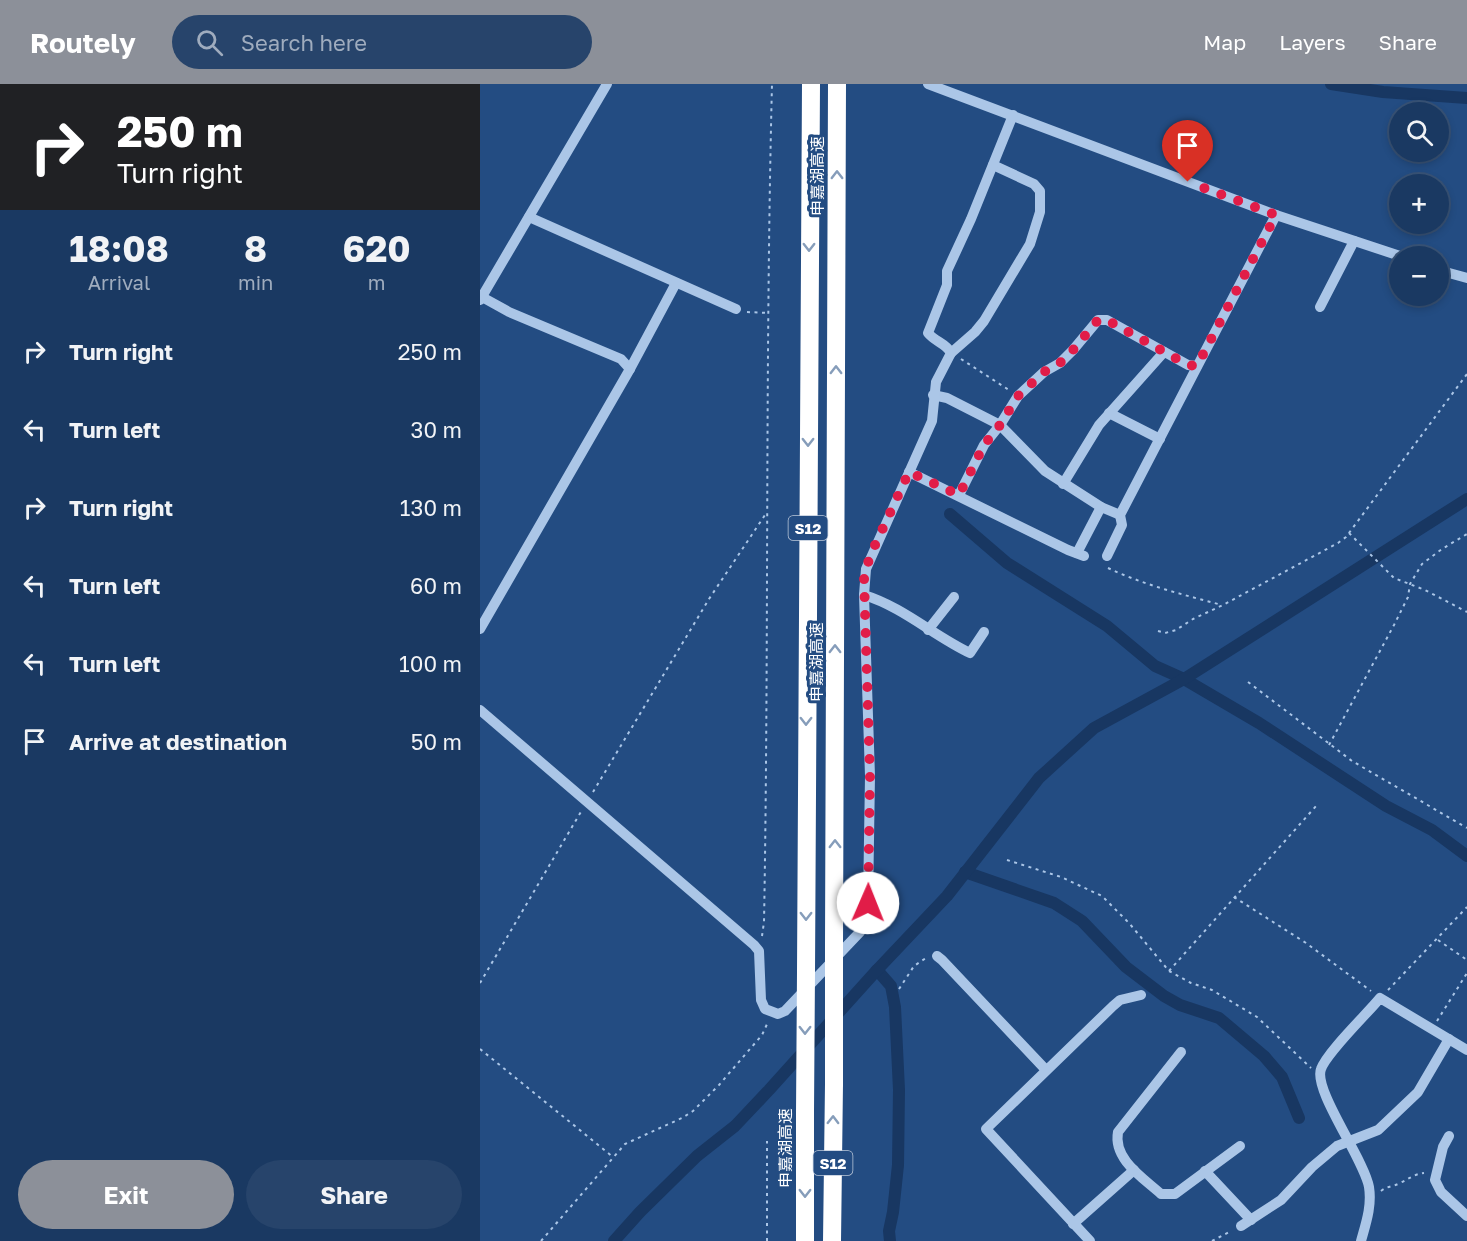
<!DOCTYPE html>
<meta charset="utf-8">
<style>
:root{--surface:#1a3962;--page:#27446b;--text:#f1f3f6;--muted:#9facbe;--line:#385377;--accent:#8c9099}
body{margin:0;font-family:"Golos Text","Noto Sans SC",sans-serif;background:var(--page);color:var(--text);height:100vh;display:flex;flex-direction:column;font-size:22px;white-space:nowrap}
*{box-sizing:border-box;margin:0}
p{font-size:20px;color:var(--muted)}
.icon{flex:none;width:33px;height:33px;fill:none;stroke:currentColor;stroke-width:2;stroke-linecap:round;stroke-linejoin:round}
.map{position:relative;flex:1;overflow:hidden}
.drawer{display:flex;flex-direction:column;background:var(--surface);width:480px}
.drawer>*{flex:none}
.guide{background:#202124;color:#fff;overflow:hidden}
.controls{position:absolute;left:909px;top:18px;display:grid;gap:12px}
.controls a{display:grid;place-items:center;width:60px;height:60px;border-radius:50%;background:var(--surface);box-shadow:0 3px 9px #0003,0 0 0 2px var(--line);font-size:30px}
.pin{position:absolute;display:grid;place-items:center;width:51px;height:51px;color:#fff;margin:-62px -26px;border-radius:50% 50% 50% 0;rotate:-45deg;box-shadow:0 0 6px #0007}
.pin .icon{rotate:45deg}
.me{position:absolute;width:66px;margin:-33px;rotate:1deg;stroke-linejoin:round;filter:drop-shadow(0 0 4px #0008)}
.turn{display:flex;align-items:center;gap:21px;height:126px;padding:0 18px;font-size:27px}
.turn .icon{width:78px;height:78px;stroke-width:2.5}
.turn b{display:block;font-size:42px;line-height:51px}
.eta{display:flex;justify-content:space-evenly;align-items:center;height:102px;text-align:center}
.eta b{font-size:36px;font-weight:700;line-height:42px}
.cta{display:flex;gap:12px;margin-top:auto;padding:12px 18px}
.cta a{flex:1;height:69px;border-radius:36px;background:var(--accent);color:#fff;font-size:24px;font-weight:700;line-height:69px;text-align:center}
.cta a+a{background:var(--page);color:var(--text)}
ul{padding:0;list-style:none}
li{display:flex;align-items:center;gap:18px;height:78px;padding:0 18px}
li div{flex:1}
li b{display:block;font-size:22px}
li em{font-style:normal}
header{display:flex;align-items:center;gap:36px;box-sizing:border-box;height:84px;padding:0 30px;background:var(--accent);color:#fff}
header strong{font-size:28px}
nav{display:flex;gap:33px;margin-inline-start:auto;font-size:21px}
.search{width:420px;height:54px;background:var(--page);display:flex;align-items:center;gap:15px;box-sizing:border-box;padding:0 21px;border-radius:33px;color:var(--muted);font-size:22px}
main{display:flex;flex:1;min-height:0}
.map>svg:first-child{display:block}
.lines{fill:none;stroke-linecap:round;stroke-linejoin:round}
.canal{stroke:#183762;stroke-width:12}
.path{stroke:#abc6e7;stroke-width:2;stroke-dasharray:3 4.5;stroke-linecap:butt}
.minor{stroke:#abc6e7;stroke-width:10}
.highway{stroke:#fff;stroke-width:18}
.highway-bridge{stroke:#fff;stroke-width:18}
.oneway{stroke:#869dba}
.route{stroke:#e11d48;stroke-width:10;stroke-dasharray:0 18}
.labels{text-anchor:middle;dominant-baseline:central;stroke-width:6;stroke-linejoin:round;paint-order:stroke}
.shield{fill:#234c82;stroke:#bdc9da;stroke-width:1.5}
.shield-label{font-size:15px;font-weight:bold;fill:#fff}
.street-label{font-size:16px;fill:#fff;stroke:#234c82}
</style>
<header>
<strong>Routely</strong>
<div class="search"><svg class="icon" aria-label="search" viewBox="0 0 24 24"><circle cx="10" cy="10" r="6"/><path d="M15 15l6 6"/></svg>Search here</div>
<nav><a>Map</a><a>Layers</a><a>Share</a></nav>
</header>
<main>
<section class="drawer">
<div class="guide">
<div class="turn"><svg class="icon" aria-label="right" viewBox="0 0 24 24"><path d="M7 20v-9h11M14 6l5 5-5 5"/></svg><div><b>250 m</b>Turn right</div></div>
</div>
<div class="eta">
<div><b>18:08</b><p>Arrival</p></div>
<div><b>8</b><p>min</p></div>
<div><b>620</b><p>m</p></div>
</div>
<ul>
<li><svg class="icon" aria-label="right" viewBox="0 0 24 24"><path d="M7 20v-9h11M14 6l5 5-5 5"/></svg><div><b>Turn right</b></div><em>250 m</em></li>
<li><svg class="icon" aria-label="left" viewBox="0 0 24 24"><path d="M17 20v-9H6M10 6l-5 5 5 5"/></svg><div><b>Turn left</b></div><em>30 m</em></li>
<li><svg class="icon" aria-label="right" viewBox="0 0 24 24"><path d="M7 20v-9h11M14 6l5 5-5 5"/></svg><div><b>Turn right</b></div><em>130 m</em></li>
<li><svg class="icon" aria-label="left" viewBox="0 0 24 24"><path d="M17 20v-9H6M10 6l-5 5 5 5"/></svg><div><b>Turn left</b></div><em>60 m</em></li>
<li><svg class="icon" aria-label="left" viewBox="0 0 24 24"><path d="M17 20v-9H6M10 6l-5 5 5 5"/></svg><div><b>Turn left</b></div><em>100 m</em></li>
<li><svg class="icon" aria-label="arrive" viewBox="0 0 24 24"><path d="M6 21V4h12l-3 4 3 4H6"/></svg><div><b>Arrive at destination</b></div><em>50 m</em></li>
</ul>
<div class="cta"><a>Exit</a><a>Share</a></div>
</section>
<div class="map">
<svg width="987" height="1157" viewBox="0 0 987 1157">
<rect width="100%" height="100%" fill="#234c82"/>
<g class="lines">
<g class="canal">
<path d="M851,0L903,8L987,14"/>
<path d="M470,430L527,479L627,542L675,582L704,595L779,639L906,722L952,746L987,772"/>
<path d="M485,788L574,819L602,837L646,883L684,912L700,921L739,934L784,972L802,993L819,1034"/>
<path d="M397,886L411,902L415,923L419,1006L418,1081L413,1128L409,1147L410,1157"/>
<path d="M134,1157L160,1128L217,1072L255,1042L289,1006L397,886L467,812L559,694L614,644L704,595L987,415"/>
</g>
<g class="path">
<path d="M267,228L289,229"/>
<path d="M481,275L529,306"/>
<path d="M869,449L914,494L945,506L987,528"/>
<path d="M628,484C664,501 704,511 742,521"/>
<path d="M678,547L685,549L696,546L713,535L743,521L858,459L866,453L987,290"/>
<path d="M768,598L872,677L987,744"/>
<path d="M849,661L914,541L928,513L930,500L942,480L962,465L987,450"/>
<path d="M113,708L229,515L287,428"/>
<path d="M527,776L581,793L622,812L649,839L689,887L711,899L732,906L777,933L831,984"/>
<path d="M754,813L826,859L891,907"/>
<path d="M282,852L284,838C289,559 285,279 292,0"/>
<path d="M958,856L987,876"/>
<path d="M689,887L837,721"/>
<path d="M0,899L102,726"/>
<path d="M419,905L434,882L446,874"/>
<path d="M908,906L987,823"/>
<path d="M957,937L987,889"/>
<path d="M0,965L133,1073"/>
<path d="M901,1107C907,1102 913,1103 920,1099C929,1095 934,1090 944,1089"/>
<path d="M61,1157L145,1060L202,1034L213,1027L239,1001L282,951L288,938"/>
<path d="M287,1157V1057"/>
<path d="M732,1157L751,1147"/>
</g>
<g class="minor">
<path d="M448,0L796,131L920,172"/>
<path d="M49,133L256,225"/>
<path d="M958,186L987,194"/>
<path d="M2,213L29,228L141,275L150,285"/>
<path d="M0,216L127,0"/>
<path d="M840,223L874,157"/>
<path d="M471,269L495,248L504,237L550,160L560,128V107L554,100L513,81"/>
<path d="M453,311L467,314L520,341L565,387L621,423L640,431"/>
<path d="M629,329L680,355"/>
<path d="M429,388L588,466L604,472"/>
<path d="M583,400L619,341L684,268"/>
<path d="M479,411L504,361L520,341L538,312L564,288L580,279L593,266L618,236H627L708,281L717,282"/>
<path d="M597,469L621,423"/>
<path d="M627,472L642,441L640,431L796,131"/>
<path d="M384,511C423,523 454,552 490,569L504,548"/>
<path d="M0,545L150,285L196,199"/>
<path d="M448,546L474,513"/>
<path d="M0,626L274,861L279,867L281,916L285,925L298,930L305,927L380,848L386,840L388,819L390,692L384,511L386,485L452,337L456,298L471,269C466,259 455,258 448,249L467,201V187L491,135L533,31"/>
<path d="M457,872L462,876L566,986"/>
<path d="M701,968L638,1048C633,1075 662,1093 681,1110H695L760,1062"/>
<path d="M969,1052L963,1063L955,1096L961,1108L987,1132"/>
<path d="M725,1087L771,1136"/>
<path d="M593,1140L654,1086"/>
<path d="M761,1142L801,1116L832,1083L857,1062L898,1046L938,1008L969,955"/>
<path d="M610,1157L506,1045L633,922L640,916L661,911"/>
<path d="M881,1157C886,1139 892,1122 889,1103C884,1075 833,1006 841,985C847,968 887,930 900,914L987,966"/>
</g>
<g class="highway">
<path d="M354,861L357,0"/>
<path d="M326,888L331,0"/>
<path d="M325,1029V1157"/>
<path d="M352,1157L354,1000"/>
</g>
<g class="highway-bridge">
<path d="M354,1000V861"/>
<path d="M325,1029L326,888"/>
</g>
</g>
<defs><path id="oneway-chevron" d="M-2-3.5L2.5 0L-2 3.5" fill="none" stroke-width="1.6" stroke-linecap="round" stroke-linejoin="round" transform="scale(1.5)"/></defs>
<g class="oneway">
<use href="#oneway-chevron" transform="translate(357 91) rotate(-90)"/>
<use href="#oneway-chevron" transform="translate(329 163) rotate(90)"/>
<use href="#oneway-chevron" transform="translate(356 286) rotate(-90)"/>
<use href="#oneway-chevron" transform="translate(328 358) rotate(90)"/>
<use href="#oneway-chevron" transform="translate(355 565) rotate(-90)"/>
<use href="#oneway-chevron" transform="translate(326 637) rotate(90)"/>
<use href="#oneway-chevron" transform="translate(355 760) rotate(-90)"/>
<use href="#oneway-chevron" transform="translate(326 832) rotate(90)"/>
<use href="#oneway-chevron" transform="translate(325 946) rotate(90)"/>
<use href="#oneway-chevron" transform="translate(353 1036) rotate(-89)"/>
<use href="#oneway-chevron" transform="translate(325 1109) rotate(90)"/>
</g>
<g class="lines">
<path class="route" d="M388,819L390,692L384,493L390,472L429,388L479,411L504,361L520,341L538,312L564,288L580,279L593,266L618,236H627L708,281L717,282L796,131L708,98"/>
</g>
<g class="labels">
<g class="shield">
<rect x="308.5" y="432" width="39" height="24" rx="4.5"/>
<rect x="333.5" y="1067" width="39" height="24" rx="4.5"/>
</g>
<g class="shield-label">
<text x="328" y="444">S12</text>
<text x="353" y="1079">S12</text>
</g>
<g class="street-label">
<text transform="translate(337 92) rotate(-90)">申嘉湖高速</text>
<text transform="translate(336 578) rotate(-90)">申嘉湖高速</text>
<text transform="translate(305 1064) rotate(-90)">申嘉湖高速</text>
</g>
</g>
</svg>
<div class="controls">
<a><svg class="icon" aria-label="search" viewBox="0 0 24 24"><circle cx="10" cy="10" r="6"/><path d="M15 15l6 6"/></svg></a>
<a>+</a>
<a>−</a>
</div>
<div class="pin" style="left:708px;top:98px;background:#d93025"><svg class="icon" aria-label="arrive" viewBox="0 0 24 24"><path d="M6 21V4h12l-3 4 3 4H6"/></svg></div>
<svg class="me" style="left:388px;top:819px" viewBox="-20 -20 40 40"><circle r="19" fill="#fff"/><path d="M0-13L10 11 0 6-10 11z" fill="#e11d48"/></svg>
</div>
</main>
